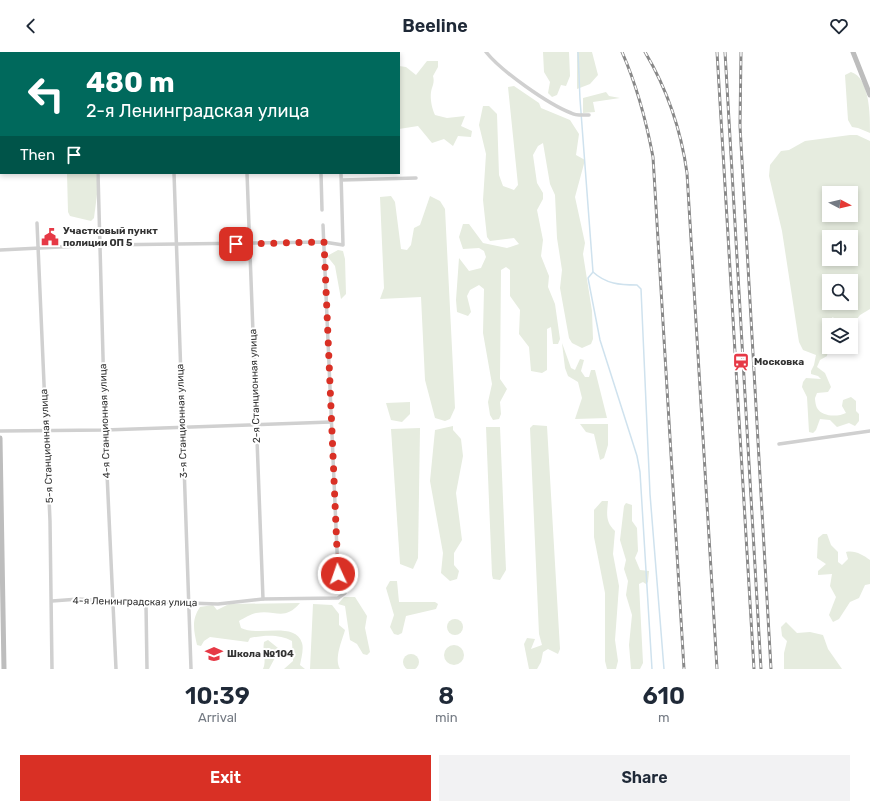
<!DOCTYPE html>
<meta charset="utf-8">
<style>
:root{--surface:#fff;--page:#f2f2f3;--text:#1f2937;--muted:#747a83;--accent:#d93025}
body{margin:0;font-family:Rubik,sans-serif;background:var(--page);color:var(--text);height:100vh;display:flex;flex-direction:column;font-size:15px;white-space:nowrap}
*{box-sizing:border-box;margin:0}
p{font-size:13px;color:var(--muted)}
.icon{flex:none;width:22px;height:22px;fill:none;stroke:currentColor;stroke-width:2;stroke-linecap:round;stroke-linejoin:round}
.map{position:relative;height:617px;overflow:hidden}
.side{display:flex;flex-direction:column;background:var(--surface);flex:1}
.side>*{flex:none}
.banner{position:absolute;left:0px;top:0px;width:400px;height:122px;box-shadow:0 2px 6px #0003;background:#00695c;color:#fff;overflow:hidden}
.needle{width:26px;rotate:97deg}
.controls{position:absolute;left:822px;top:134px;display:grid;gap:8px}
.controls a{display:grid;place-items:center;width:36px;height:36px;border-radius:0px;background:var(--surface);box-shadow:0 2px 6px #0003;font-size:20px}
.pin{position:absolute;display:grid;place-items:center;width:34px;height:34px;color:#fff;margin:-17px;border-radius:8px;box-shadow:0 2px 6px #0006}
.me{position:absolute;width:44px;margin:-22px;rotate:357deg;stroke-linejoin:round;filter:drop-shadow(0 0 3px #0008)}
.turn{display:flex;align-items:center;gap:14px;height:84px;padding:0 20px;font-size:18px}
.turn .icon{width:52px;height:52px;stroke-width:2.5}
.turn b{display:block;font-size:28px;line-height:34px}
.then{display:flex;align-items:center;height:38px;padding:0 20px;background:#0003;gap:8px;font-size:15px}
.eta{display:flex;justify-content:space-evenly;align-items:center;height:68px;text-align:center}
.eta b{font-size:24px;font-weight:600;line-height:28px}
.cta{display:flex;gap:8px;margin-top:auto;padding:8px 20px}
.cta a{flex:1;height:46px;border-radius:0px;background:var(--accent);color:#fff;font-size:16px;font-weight:600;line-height:46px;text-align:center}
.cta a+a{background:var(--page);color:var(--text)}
header{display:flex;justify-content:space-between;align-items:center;height:52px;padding:0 20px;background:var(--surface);font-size:18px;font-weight:600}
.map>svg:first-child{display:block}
.green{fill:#e6ecdf;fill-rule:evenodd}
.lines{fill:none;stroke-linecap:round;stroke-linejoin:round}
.stream{stroke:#cfe2ee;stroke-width:1.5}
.street{stroke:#d0d0d0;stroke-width:3.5}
.secondary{stroke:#bdbdbd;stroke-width:5}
.rail-casing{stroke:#888;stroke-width:3}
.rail{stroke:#fff;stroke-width:1.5;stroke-dasharray:4.5;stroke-linecap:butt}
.route{stroke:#d93025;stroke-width:7;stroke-dasharray:0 12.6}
.labels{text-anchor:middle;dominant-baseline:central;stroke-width:4;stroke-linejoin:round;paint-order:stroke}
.poi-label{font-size:10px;font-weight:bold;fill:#333;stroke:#fff;text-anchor:start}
.street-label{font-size:10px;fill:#333;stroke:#fff}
</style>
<header><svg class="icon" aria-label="back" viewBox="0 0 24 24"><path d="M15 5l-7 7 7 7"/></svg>Beeline<svg class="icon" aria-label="heart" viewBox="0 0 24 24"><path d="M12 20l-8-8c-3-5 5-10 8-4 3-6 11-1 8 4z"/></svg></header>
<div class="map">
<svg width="870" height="617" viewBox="0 0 870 617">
<rect width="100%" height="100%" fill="#fff"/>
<g class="green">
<path d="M543,0H569L570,24L566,34L561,33L557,43L552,45L548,41L550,30L544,20Z"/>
<path d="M577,0H592L598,23L590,32L577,37Z"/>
<path d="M427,9H438V15L433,24C435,31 432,34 431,40C430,47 432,57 435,63L447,66L465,64L461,74L472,79L471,85L458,84L453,94L444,87L432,91L418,74L399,77V14L406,15L416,23Z"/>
<path d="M851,20C870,26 870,63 870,81L858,76L852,75L848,68L845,23Z"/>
<path d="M514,34L539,51L541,56L570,68L579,82L576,103L585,108L575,145L585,191L583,202L592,259L593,287L591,292L582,296L572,291L569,286L560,236L562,218L557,186L555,143L550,132L543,91L538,94L533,103L537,131L543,141V147L537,158L543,188L541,204L549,224L548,235L555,252L560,287L558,292H553L551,275L547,277V318L542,321L531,319L529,295L519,282L520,258L510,244V218L506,215L501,218L500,327L507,337L500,350L501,362L499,367L493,368L490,363L488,350L492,332L483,281L484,237L479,233L470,238L467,244L471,260L468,264L457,260L456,248L459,206L469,219L481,216L486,205L484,199L479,196L463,197L459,185L463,172H469L483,191L507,196L519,192L514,186L490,189L487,185L483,148L486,102L479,73L483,54H489L497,62L499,123L503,134L514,138L518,133L508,35Z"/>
<path d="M606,40L609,44L620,46L593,50L595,60L583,61V46Z"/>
<path d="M850,83H857L870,89V257L860,263L853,272L858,281L851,289V273H838L833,265L828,269L825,291L828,298L827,304L820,308L817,315L825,321L831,335L828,340L817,341L815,346C815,349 816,354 817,356C822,365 838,365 846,361L842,354L843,348L851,345L856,349V359L859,362V369L855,374L849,371L837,375L830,368L820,367L816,378L813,381L809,380L807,345L802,335L803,330L806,326L821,327L818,324L811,322V319L814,313L816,303L803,298L799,290L782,179L769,124L770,113L781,99L789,98L805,89ZM829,141H851V163H829ZM829,185H851V207H829ZM829,229H851V251H829Z"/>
<path d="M67,121H96L98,135L94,166L91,169L70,164L68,160Z"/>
<path d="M391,144L395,150L401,197L407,198L411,193L414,176L420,173L430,144L440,149L445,157L455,356L450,367L445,369L435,366L425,328L421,245L380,247L384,236L380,145Z"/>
<path d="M338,198L343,199L345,207L346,242L341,247L335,214L327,204Z"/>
<path d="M562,291L571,316L575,318L580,307L584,308L581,319L585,325H589L591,318H595L607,366L575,367L582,346L578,330L568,324L565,316Z"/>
<path d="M410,350V362L402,370L391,368L386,351Z"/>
<path d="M580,372H608V393L604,406L600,408L594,382L586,380Z"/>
<path d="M533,373L547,374L560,597L558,602L548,597L543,600L541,610L537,617H529L524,592L527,586L535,587L531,597L542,593L539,582L530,376Z"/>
<path d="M453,374V378L461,387L463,404L456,441L462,488L454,501V513L459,519L457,527L450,529L441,521L443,501L430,429L435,378Z"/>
<path d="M486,375H500L506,518L500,528L493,527L492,523Z"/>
<path d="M420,376L418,506L413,517L400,512L391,377Z"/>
<path d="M602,449H608C607,461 605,470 615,479L613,502L619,534L615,588L618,609L616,617H607L605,609V541L594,485V458Z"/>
<path d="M626,451L632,453V469L637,476L638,499L635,506L640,518L649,519L648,530L646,532L643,530L639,532L643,611L640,617H631L629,593L632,563L626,543L628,529L624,517L626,508L620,488L624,454Z"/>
<path d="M823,482H827L831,493L838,500V510L842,513L848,507L846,500C855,498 863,503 870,508V532L865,533L859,546L850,550L839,567L833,570L829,563L836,545L830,534L832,522L818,523V519L826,512L817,506L818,486Z"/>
<path d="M390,529H397L399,550H435L438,552L436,557L406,564L402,581L398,583L394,582L390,575L394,563L386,536Z"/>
<path d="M344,545H355L367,564L365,576L370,600L367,603L363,602L357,592L350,588L345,554L338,552Z"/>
<path d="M300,551C284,570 275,557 256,561C251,562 244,566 239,569L241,576C258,585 295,569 302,591C304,597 301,607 300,613L305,617H284L293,609L292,589C280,582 264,583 250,586L248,590L210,585L204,589L201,594L197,593C194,579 191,568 200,555L213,553L217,558L229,552Z"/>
<path d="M313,552L332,553L339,562V573L345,578C342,589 334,606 340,617H310Z"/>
<circle cx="455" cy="575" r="8"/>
<path d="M786,570L797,581L810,580L823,583L828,597L842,617H784V601L787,589L782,584L781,575Z"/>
<path d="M268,588L278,596V600L269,617H263C267,608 262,600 264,590Z"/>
<circle cx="454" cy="603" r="10"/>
<circle cx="411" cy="610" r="8"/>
</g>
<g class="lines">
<g class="stream">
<path d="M578,0L580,47L593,220L588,226L600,288L637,404L640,420L652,617"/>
<path d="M593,220C606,232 620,233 637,233L641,237L650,442L664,617"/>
</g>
<g class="street">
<path d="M47,0V1"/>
<path d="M334,0L335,1"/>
<path d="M486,0C501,19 548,52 571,61C576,64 583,63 589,63"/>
<path d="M100,1V0"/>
<path d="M171,1V0"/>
<path d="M0,18H1"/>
<path d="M98,121L105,378L116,617"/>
<path d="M174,121L191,617"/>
<path d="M247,121L263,547"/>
<path d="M321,121L322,158"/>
<path d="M342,128L416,126"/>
<path d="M37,171L50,469L52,617"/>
<path d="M0,198L100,193L324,190L343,193L341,121"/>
<path d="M0,379L105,378L331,370"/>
<path d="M779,392L870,379"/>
<path d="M52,549L79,547L146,552L158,550L218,552L263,547L338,546L345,541V538L338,522L323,173"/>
<path d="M146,552L147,617"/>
</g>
<g class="secondary">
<path d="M853,0L870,43"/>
<path d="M0,386L4,617"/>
</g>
<g class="rail-casing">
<g id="rail">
<path d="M622,0C637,34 646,68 653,105L684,617"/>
<path d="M645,0C667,37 681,78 687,121L717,617"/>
<path d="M717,0L754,617"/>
<path d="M725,0L761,617"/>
<path d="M741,0L740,74L771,617"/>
</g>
</g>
<use href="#rail" class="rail"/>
</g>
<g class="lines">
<path class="route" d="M236,192L324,190L338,522"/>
</g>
<defs>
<g id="civic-bare" transform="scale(1.38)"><path d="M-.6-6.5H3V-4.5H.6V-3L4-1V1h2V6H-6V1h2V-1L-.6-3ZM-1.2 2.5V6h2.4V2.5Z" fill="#e63946" stroke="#fff" stroke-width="2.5" paint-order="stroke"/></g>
<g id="station-bare" transform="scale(1.38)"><path d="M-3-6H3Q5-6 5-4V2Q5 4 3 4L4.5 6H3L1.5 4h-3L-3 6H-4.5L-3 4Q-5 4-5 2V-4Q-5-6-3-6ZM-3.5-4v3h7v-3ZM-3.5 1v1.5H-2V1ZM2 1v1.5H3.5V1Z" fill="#e63946" stroke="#fff" stroke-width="2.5" paint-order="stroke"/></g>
<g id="school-bare" transform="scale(1.38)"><path d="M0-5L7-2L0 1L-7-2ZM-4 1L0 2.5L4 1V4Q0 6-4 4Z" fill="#e63946" stroke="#fff" stroke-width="2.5" paint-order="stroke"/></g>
</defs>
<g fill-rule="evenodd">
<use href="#civic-bare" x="50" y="185"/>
<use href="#station-bare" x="741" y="310"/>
<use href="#school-bare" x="214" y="602"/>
</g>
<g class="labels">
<g class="poi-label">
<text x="63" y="179">Участковый пункт<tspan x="63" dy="12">полиции ОП 5</tspan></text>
<text x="754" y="310">Московка</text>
<text x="227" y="602">Школа №104</text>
</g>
<g class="street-label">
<text transform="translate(255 334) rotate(-92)">2-я Станционная улица</text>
<text transform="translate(105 369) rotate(-92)">4-я Станционная улица</text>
<text transform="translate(182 369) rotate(-92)">3-я Станционная улица</text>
<text transform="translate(47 394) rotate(-93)">5-я Станционная улица</text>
<text transform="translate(135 550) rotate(1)">4-я Ленинградская улица</text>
</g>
</g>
</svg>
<div class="controls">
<a><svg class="needle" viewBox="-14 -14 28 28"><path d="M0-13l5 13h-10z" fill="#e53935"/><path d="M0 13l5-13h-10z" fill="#747a83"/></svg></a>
<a><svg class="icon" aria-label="sound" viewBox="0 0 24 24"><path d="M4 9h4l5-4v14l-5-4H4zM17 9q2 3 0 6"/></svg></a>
<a><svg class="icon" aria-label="search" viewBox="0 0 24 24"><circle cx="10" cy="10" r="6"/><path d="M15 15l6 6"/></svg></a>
<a><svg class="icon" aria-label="layers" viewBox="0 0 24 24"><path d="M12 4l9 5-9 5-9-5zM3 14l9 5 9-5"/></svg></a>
</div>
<div class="pin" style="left:236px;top:192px;background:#d93025"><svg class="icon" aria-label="arrive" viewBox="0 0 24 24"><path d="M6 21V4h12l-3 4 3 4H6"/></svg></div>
<svg class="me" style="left:338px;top:522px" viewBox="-20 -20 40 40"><circle r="17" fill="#d93025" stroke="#fff" stroke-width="3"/><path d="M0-11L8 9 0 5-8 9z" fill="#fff"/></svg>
<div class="banner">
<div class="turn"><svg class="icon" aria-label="left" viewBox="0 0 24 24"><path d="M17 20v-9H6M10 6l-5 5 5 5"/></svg><div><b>480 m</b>2-я Ленинградская улица</div></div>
<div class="then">Then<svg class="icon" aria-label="arrive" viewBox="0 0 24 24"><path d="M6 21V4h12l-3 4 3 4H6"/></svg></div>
</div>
</div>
<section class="side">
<div class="eta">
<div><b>10:39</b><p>Arrival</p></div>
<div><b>8</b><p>min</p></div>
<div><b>610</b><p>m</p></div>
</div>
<div class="cta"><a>Exit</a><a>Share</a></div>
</section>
